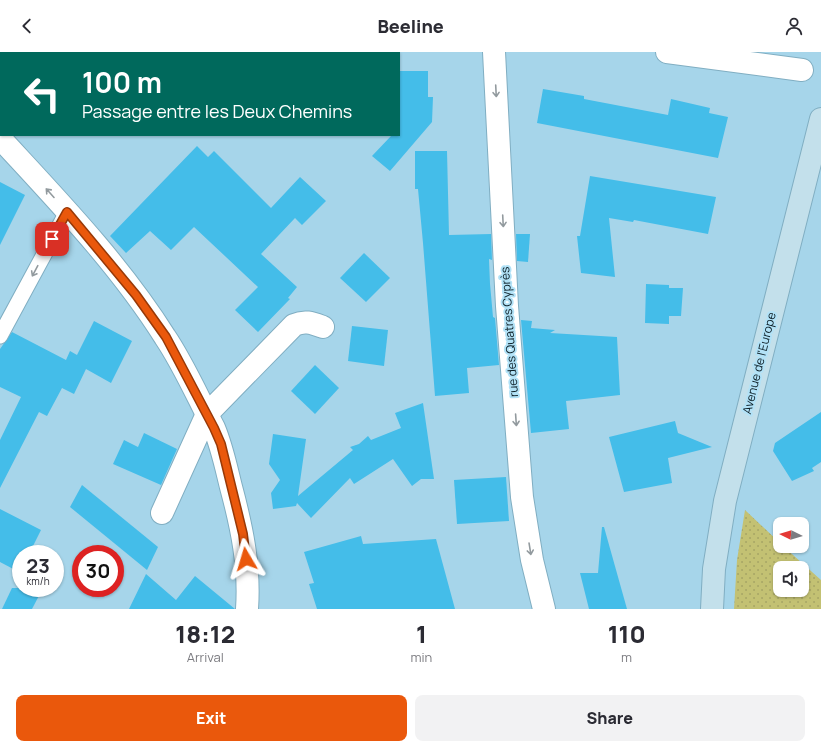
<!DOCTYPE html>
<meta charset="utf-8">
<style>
:root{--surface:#fff;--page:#f2f2f3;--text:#2b2b33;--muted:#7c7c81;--accent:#ea580c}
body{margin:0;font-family:Manrope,sans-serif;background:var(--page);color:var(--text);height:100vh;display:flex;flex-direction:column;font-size:15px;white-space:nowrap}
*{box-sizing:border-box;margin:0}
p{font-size:13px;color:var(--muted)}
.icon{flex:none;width:22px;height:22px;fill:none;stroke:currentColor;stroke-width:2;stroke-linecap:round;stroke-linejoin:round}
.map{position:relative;height:557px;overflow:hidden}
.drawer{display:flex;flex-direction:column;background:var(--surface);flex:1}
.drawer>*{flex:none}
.guide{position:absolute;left:0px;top:0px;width:400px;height:84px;box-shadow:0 1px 3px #0004;background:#00695c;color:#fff;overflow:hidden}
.needle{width:26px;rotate:275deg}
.fabs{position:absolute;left:773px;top:465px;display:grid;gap:8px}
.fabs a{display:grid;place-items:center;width:36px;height:36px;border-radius:8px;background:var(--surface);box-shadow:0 1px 3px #0004;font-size:20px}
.speed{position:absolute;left:12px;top:493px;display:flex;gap:8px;font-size:20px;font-weight:700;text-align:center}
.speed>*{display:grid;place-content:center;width:52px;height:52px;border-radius:50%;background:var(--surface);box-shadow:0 1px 3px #0004;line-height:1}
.speed small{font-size:10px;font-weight:400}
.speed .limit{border:6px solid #d22;background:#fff;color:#111}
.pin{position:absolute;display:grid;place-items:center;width:34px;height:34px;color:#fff;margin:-17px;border-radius:8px;box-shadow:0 2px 6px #0006}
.me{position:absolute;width:44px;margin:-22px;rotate:353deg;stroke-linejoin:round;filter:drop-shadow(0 0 3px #0008)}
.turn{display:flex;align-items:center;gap:14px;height:84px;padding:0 16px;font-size:18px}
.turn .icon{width:52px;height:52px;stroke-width:2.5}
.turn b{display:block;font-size:28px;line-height:34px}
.eta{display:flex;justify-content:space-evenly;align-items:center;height:68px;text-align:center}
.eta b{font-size:24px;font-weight:800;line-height:28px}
.cta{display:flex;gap:8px;margin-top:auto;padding:8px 16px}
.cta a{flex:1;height:46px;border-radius:8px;background:var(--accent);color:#fff;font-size:16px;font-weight:800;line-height:46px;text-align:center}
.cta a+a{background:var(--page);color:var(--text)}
header{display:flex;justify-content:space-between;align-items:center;height:52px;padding:0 16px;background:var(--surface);font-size:18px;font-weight:800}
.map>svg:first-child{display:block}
.garden{fill:url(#garden-dots);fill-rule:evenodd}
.building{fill:#44bde9}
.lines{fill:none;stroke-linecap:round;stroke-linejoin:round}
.service-casing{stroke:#80aec2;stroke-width:17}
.minor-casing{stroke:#80aec2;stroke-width:24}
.secondary-casing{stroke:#80aec2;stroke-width:24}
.service{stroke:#fff;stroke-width:15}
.minor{stroke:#fff;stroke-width:22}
.secondary{stroke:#c3e0eb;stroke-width:22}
.oneway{stroke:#929a9e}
.route-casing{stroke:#983908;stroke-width:10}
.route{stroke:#ea580c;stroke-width:7}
.labels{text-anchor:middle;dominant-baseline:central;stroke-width:4;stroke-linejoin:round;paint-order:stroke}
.street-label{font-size:12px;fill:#0d1f27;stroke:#b2e2f7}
</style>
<header><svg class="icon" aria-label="back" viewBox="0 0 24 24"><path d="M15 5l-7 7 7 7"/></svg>Beeline<svg class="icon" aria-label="person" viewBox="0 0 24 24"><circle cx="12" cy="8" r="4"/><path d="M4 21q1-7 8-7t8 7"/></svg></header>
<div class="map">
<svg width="821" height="557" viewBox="0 0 821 557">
<defs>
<pattern id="garden-dots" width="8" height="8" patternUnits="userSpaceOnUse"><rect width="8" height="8" fill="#c3c173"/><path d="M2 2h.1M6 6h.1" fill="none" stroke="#a6a564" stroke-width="1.8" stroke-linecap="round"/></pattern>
</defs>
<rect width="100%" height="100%" fill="#a6d5ea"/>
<path class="garden" d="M745,458L780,491V494H783L821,528V557H734L737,508ZM780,516H802V538H780Z"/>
<g class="building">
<path d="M399,19H428V45H433L432,70L390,119L372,104L391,84H399Z"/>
<path d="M543,37L584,44V47L668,63L671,47L710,56L709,61L728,65L718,106L537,71Z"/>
<path d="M197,94L208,105L214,99L271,156L300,125L326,149L302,173L295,166L261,202L297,235L288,246L290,247L258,280L235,258L258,235L194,175L171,198L150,179L126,201L110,184Z"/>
<path d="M415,99H447L449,183L491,182L492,208L489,207L490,232L493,265L495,266L499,313L467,316L469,341L435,344L423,191L418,137H415Z"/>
<path d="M590,124L716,145L708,182L634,168L633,170L609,166L615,225L581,221L577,184H580Z"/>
<path d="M0,130L25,143L0,193Z"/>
<path d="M516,182H530L528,210L517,209Z"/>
<path d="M364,201L390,226L366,250L340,226Z"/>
<path d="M646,232L669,233V236H683L681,264H669V272L645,271Z"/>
<path d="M521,268L532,269L531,276L555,278L550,281L617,285L620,343L566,349L569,377L531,381Z"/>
<path d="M94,269L132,289L111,331L86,317L74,342L62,336L47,364L39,360L0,436V388L21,345L0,335V297L12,280L66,308L70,299L77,303Z"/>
<path d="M352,274L388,278L384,314L348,309Z"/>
<path d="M315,313L339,336L315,362L291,339Z"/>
<path d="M423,351L434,427H421L412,434L393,407L354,432L350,426L311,466L297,451L296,454L273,457L271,441L280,428L269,412L273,382L306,387L298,444L353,398L350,395L359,392L368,384L371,388L401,376L395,361Z"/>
<path d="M821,360V410L812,416L814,419L792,429L773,399L775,391Z"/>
<path d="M675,369L678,381L712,395L668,406L672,431L624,440L609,385Z"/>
<path d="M144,381L177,397L161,433L113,412L124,388L138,395Z"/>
<path d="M506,425L509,469L457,472L454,428Z"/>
<path d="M82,433L158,495L147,518L70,455Z"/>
<path d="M0,457L41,478L29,502H21V517L19,520L0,510Z"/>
<path d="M602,475H604L627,557H589L580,521H598Z"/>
<path d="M361,484L363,492L436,487L455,557H317L309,532L314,531L304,500Z"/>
<path d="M146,522L176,548L195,524L235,557H129Z"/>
<path d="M12,536H43L32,557H2Z"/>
</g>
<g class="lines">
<g class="service-casing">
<path id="service" d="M0,284L67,160"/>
</g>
<g class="minor-casing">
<g id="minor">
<path d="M494,0L507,254L522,445L532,508L544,557"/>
<path d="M667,0L802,18"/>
<path d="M0,86C58,149 119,212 165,285C184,313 198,346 214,376C222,395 226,415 231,435C242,476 250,515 247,557"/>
<path d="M162,461L207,362L294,273C305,268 312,271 323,275"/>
</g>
</g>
<g class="secondary-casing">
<path id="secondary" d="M712,557L714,517L725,449L821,67"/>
</g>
<use href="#service" class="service"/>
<use href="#minor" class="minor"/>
<use href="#secondary" class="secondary"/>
</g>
<defs><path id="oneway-shaft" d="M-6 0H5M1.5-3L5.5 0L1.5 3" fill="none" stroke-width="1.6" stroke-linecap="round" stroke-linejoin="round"/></defs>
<g class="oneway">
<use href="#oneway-shaft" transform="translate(496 39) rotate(87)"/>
<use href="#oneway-shaft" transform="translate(50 141) rotate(-132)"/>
<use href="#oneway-shaft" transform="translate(503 169) rotate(87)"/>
<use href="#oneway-shaft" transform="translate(35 219) rotate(118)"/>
<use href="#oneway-shaft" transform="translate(516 368) rotate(86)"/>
<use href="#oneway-shaft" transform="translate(530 497) rotate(81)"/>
</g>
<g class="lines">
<g class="route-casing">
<path id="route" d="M52,187L67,160L136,243L166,285L214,376L221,392L243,482L246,507"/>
</g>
<use href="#route" class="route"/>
</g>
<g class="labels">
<g class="street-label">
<text transform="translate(509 280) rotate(-94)">rue des Quatres Cyprès</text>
<text transform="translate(759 311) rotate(-76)">Avenue de l'Europe</text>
</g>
</g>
</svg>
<div class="fabs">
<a><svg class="needle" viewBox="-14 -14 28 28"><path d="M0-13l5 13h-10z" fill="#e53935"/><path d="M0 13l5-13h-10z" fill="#7c7c81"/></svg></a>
<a><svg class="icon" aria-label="sound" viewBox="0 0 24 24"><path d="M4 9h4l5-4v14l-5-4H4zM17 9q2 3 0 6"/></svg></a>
</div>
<div class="speed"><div>23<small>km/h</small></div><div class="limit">30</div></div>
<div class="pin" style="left:52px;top:187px;background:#d93025"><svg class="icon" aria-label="arrive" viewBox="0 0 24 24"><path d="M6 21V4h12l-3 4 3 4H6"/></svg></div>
<svg class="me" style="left:246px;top:507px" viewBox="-20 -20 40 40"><path d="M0-17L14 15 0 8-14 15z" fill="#ea580c" stroke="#fff" stroke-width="4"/></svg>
<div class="guide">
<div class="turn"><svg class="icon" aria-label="left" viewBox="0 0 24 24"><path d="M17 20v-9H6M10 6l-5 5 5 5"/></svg><div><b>100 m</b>Passage entre les Deux Chemins</div></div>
</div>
</div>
<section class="drawer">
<div class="eta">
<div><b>18:12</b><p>Arrival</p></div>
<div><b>1</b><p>min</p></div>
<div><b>110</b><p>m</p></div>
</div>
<div class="cta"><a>Exit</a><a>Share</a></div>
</section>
